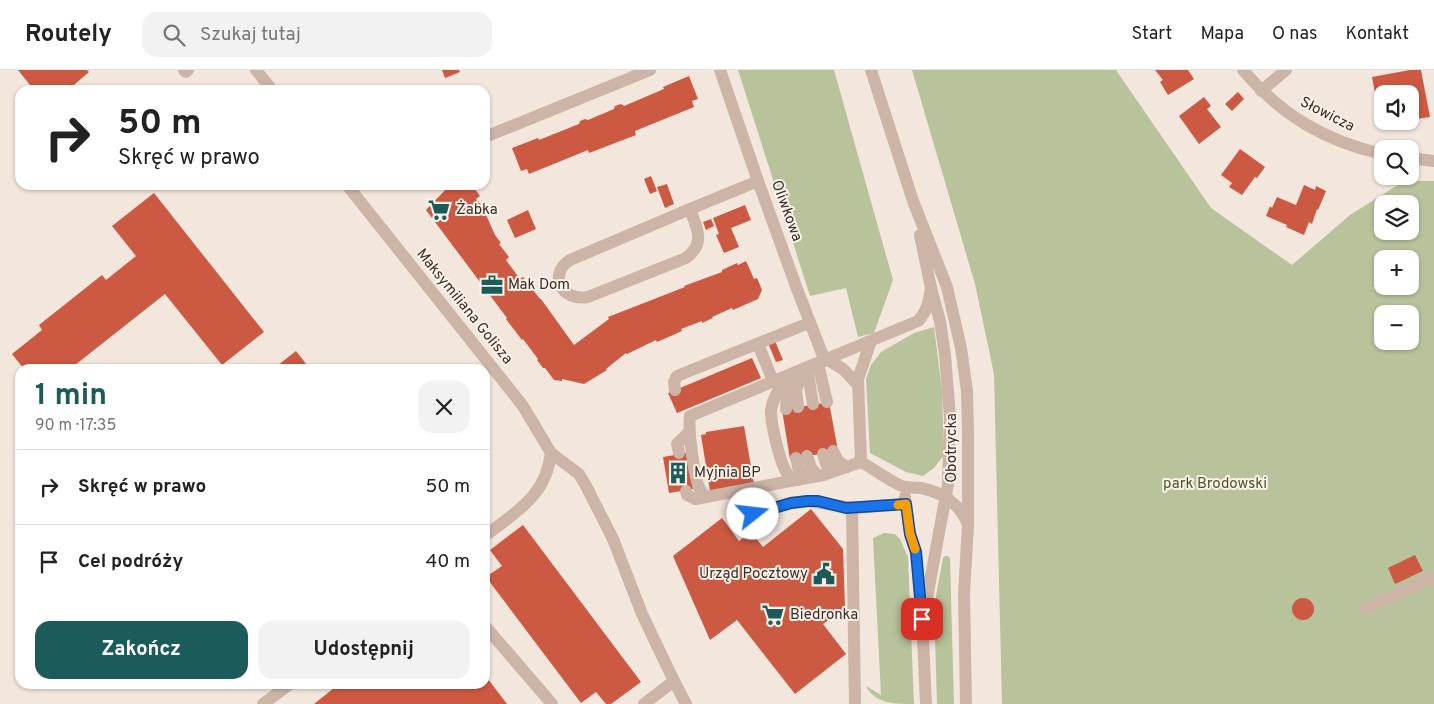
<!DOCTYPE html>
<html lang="pl">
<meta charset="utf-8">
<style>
:root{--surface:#fff;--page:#f2f2f2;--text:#222;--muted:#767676;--line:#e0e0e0;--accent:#1b5c5b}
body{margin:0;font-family:Overpass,sans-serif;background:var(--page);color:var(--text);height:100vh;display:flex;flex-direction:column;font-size:19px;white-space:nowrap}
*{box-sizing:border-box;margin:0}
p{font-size:16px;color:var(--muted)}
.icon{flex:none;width:28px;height:28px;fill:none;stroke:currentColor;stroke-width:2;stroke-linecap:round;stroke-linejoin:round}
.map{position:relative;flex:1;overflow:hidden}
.side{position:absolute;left:15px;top:294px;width:475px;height:325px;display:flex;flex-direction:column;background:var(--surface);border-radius:15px;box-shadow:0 1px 4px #0004}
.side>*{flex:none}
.guide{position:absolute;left:15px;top:15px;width:475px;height:105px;border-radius:15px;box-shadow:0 1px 4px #0004;background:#fff;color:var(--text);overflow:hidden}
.tools{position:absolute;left:1374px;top:15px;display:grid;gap:10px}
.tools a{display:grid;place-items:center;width:45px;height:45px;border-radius:10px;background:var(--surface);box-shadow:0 1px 4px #0004;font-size:25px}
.pin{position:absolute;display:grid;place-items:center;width:42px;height:42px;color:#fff;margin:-21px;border-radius:10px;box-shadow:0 2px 8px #0006}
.me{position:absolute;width:55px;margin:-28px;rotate:74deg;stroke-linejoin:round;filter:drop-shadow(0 0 4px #0008)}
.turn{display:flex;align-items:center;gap:18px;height:105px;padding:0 20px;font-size:22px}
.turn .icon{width:65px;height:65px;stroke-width:2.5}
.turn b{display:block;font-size:35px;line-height:42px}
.round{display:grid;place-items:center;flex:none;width:52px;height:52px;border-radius:15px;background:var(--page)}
.summary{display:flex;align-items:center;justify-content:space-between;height:85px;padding:0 20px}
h1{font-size:30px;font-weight:700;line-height:38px;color:var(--accent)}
.cta{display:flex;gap:10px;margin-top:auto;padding:10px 20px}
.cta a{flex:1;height:58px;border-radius:15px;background:var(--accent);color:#fff;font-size:20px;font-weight:700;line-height:58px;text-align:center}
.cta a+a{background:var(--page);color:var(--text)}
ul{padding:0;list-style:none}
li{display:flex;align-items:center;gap:15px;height:75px;padding:0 20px;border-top:1px solid var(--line)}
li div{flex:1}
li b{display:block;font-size:19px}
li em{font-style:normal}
header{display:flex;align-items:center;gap:30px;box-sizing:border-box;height:70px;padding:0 25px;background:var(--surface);border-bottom:1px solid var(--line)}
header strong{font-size:24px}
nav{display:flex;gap:28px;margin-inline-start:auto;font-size:18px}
.search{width:350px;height:45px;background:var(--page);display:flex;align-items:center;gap:12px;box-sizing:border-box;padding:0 18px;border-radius:15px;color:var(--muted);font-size:19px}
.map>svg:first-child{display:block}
.green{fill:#b8c39b;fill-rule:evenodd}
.building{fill:#cc5941}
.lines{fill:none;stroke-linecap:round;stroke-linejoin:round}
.service{stroke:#ccb5a7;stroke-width:12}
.minor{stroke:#ccb5a7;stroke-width:12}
.tertiary{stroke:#ccb5a7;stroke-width:12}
.route-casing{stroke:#114b97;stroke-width:12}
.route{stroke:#1a73e8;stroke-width:9}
.slow{stroke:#f59e0b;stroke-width:9}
.labels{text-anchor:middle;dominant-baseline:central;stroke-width:4;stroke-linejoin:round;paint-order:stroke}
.street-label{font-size:15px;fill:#382c28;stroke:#faf1e8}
.poi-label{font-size:15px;fill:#382c28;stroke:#faf1e8;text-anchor:start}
.park-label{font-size:15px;fill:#4a582a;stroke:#faf1e8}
</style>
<header>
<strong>Routely</strong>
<div class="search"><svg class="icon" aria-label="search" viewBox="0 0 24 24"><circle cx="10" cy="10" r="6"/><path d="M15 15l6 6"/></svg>Szukaj tutaj</div>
<nav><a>Start</a><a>Mapa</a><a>O nas</a><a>Kontakt</a></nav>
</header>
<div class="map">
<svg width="1434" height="634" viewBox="0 0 1434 634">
<rect width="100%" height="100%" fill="#f3e6dc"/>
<g class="green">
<path d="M738,0H834L893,210L874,263L858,267L846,218L810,226Z"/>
<path d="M912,0H1116L1211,138L1292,195L1350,145L1404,111H1434V634H1002L994,304L975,214ZM1382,134H1410V161H1382ZM1382,189H1410V216H1382ZM1382,244H1410V271H1382Z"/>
<path d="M934,257L942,321L944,385L934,398L923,406L906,402L870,383L866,309L871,295L881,282L914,263Z"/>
<path d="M884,463L895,464L900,469L908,487L914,634C895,634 875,634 866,616L881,625L873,468Z"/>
<path d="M945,486H948L950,489L954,634H937L935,567L936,526L943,488Z"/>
</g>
<g class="building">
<path d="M18,0H87L89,2L68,20H34Z"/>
<path d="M442,0H459L460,2L445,8Z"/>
<path d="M1155,0H1188L1194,9L1168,25L1160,12L1163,10Z"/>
<path d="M1410,0H1421L1430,47L1416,49L1414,39L1410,40V24H1382V51L1399,52L1381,56L1372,7Z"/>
<path d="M689,6L698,29L692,31L694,37L635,61L636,65L589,83L588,80L529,104L527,99L521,101L512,78L538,68L539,70L579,54L580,51L585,49L588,50L614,39L615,36L621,34L624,36L664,19L663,17Z"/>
<path d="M1238,22L1244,29L1232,41L1225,34Z"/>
<path d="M1204,27L1211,36L1207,39L1221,57L1199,74L1179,46Z"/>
<path d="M1240,79L1265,97L1257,108L1255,107L1242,125L1229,117L1232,113L1221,105Z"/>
<path d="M651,106L657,121L650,124L644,109Z"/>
<path d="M667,114L674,134L665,138L657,117Z"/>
<path d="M450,115H472L480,126L476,129L482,136L495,165L501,173L499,174L509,187L506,190L520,209L523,207L540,229H541L574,275L609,249L608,247L685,217L684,216L722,202V200L737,193L738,195L746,191L754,209L757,208L762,220L758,229L733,240L732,238L712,247L713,248L702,253V251L681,259L682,261L657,272L656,270L627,284L626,283L606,299L607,300L584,314L562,309V311L554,310L545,298H543L537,290L538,289L523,269L522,270L506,249L507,248L426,140Z"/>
<path d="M1304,115L1315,120L1316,116L1326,121L1318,140L1317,139L1312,154L1309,152L1304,165L1286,157L1287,155L1266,146L1270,136L1272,138L1277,127L1296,135Z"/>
<path d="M154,123L264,262L222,295L165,224L70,299H24L12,284L42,260L39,255L102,205L106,210L136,186L112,156Z"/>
<path d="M745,135L751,150L731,158L739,177L724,183L716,165L719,164L713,148Z"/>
<path d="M528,140L536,159L515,168L507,150Z"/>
<path d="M711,149L714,156L706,160L703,152Z"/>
<path d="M775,271L783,290L776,292L768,273Z"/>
<path d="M296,281L310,299H273Z"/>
<path d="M752,288L761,308L677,343L668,323Z"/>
<path d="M829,332L838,381L790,389L782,340Z"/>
<path d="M744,356L754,414L710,421L701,365L706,364V362Z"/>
<path d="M686,383L693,419L669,423L663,387Z"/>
<path d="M811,439L843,479L845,538L823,554L846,584L795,624L737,550L710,570L673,486L722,448L739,471L751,462L763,477Z"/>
<path d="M523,455L641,612L611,634H606L596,622L581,633L486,507L502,496L490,480Z"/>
<path d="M1415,485L1423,501L1395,514L1388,498Z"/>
<circle cx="1303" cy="539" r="11"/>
<path d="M485,605L507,634H314L339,614H485Z"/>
</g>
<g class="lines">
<g class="service">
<path d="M184,0L186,2L188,0"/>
<path d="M797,219L825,291"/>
<path d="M871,271L858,309L861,392C871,397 895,415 905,417C910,418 915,417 921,418C942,422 960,434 968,455"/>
<path d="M758,274L773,311"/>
<path d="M828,290L843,299L858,315"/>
<path d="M818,294L827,332"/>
<path d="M807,298L813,334"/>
<path d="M787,306C781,316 772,329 771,341C771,355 780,394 788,405C790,408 794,409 798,410"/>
<path d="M675,320L674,312L677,306L809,253"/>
<path d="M798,337L796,320L803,299"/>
<path d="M786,339L787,323L790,309"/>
<path d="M690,346L918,251C927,242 929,231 931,218"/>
<path d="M690,346C688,359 694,411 701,421C702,423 705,425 706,427L823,405L861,392"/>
<path d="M833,381L838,391L847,397"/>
<path d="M551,383L579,404L585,414L613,469L642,544L674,611"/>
<path d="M679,383L677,374L689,362"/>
<path d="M823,384L826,394L834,401"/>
<path d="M807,386L811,398L818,406"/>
<path d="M796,388L799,401L806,408"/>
<path d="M686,421L687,425L695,429L706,427"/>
<path d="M905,427L910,464L916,482L922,547"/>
<path d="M852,438L855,634"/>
<path d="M734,449L791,433L808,431L852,438L906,434"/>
<path d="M485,466C517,441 546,426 551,383"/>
<path d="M1365,539L1434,507"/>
<path d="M485,556L552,634"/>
<path d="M263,634L290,614"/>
<path d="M644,634L674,611L686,634"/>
</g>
<g class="minor">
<path d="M256,0L272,20"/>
<path d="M720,0L758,111L797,219"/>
<path d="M1243,0C1281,45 1325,71 1382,84"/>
<path d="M1261,21L1286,0"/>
<path d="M485,67L650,0"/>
<path d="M1410,88L1434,91"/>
<path d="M347,115L523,336L551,383"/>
<path d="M690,139L570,190C548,204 561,232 588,227L686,188C706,173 697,159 690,139L758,111"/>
</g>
<g class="tertiary">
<path d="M871,0L913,131L947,217L961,278L967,321L968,360V455L964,524L966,634"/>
<path d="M920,165L931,218L940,251L945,285L950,348L948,414L927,528L923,569L926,634"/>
</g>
</g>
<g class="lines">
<g class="route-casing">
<path id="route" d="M753,444L791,433L808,431H818L846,438L906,434L910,464L916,482L922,549"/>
</g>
<use href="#route" class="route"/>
<path class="slow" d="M898,435L906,434L910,464L915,479"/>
</g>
<defs>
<g id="supermarket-bare" transform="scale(1.725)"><path d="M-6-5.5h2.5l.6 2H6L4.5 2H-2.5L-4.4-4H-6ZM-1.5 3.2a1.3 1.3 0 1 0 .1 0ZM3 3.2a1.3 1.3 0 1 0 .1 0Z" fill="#1b5c5b" stroke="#faf1e8" stroke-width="2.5" paint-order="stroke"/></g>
<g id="office-bare" transform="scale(1.725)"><path d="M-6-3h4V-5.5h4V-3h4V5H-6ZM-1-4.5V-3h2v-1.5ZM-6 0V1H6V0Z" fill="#1b5c5b" stroke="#faf1e8" stroke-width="2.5" paint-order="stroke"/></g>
<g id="building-bare" transform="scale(1.725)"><path d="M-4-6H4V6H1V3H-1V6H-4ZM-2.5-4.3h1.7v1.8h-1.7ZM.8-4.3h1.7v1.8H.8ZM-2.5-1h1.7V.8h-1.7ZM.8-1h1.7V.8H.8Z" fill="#1b5c5b" stroke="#faf1e8" stroke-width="2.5" paint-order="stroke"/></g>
<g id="civic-bare" transform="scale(1.725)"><path d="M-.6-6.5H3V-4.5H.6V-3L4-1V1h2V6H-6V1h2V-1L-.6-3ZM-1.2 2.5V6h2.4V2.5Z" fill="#1b5c5b" stroke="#faf1e8" stroke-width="2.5" paint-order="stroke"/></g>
</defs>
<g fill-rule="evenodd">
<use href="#supermarket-bare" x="439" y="140"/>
<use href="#office-bare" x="492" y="215"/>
<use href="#building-bare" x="678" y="403"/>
<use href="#civic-bare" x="824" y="504"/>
<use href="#supermarket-bare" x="773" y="545"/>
</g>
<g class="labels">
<g class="street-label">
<text transform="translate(1327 45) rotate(27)">Słowicza</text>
<text transform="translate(786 141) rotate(70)">Oliwkowa</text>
<text transform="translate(464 237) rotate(51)">Maksymiliana Golisza</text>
<text transform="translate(952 378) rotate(-90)">Obotrycka</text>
</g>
<g class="poi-label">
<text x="456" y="140">Żabka</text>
<text x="508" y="215">Mak Dom</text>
<text x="694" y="403">Myjnia BP</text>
<text x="808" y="504" text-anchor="end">Urząd Pocztowy</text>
<text x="790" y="545">Biedronka</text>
</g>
<g class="park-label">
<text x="1215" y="414">park Brodowski</text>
</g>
</g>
</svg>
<div class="tools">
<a><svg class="icon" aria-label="sound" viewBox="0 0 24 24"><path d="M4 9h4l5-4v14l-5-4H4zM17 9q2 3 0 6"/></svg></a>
<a><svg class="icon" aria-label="search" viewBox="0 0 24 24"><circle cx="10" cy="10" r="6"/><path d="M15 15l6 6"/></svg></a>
<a><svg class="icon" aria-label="layers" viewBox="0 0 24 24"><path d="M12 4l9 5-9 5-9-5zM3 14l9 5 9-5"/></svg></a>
<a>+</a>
<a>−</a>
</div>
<div class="pin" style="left:922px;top:549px;background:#d93025"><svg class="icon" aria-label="arrive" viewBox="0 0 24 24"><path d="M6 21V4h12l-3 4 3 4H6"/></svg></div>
<svg class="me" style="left:753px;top:444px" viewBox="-20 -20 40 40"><circle r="19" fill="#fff"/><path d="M0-13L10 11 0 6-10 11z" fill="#1a73e8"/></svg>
<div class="guide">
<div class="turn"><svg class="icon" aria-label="right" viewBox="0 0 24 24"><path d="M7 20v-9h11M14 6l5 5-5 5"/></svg><div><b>50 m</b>Skręć w prawo</div></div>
</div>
<section class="side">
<div class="summary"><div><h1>1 min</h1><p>90 m · 17:35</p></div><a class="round"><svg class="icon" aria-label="close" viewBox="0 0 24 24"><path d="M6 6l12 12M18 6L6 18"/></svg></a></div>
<ul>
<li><svg class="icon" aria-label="right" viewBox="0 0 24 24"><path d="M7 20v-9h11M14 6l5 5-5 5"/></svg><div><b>Skręć w prawo</b></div><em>50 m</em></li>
<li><svg class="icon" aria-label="arrive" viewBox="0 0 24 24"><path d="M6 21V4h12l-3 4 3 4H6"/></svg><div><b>Cel podróży</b></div><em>40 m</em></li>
</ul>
<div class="cta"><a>Zakończ</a><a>Udostępnij</a></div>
</section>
</div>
